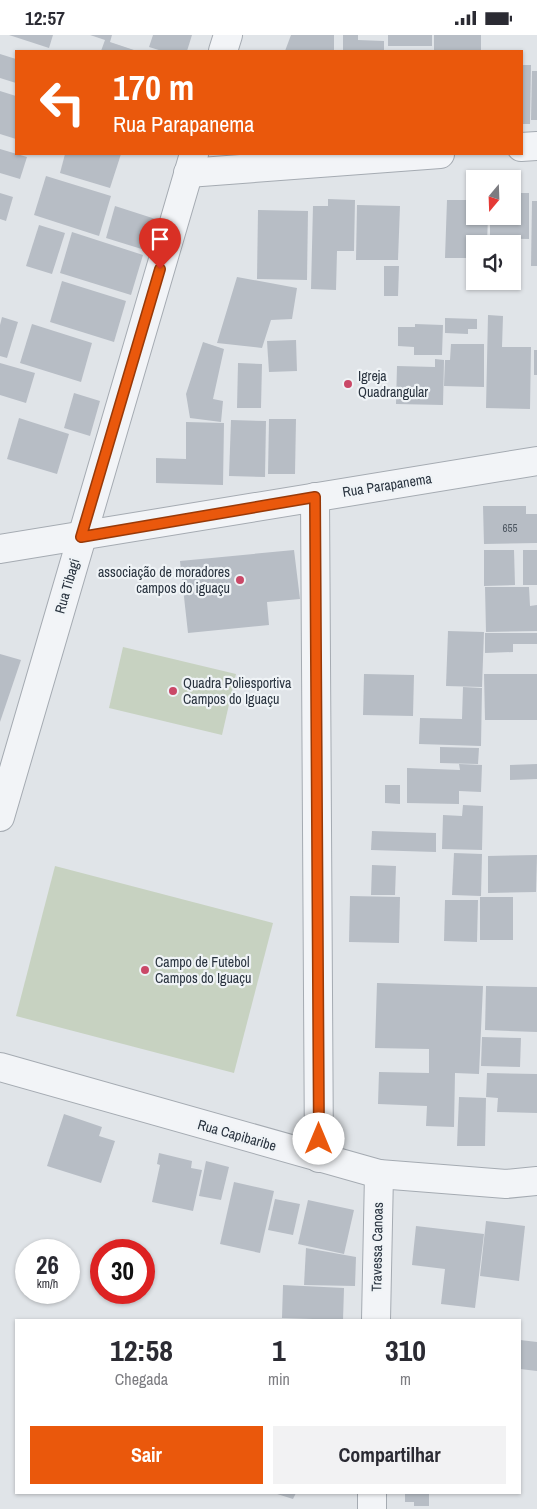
<!DOCTYPE html>
<html lang="pt">
<meta charset="utf-8">
<style>
:root{--surface:#fff;--page:#f2f2f3;--text:#2b2b33;--muted:#7c7c81;--accent:#ea580c}
body{margin:0;font-family:"Archivo Narrow",sans-serif;background:var(--page);color:var(--text);height:100vh;display:flex;flex-direction:column;font-size:19px;white-space:nowrap}
*{box-sizing:border-box;margin:0}
p{font-size:16px;color:var(--muted)}
.icon{flex:none;width:28px;height:28px;fill:none;stroke:currentColor;stroke-width:2;stroke-linecap:round;stroke-linejoin:round}
.map{position:relative;flex:1;overflow:hidden}
.details{position:absolute;left:15px;top:1284px;width:506px;height:175px;display:flex;flex-direction:column;background:var(--surface);border-radius:0px;box-shadow:0 1px 4px #0004}
.details>*{flex:none}
.hud{position:absolute;left:15px;top:15px;width:508px;height:105px;border-radius:0px;box-shadow:0 1px 4px #0004;background:#ea580c;color:#fff;overflow:hidden}
.needle{width:32px;rotate:199deg}
.fabs{position:absolute;left:466px;top:135px;display:grid;gap:10px}
.fabs a{display:grid;place-items:center;width:55px;height:55px;border-radius:0px;background:var(--surface);box-shadow:0 1px 4px #0004;font-size:25px}
.speed{position:absolute;left:15px;top:1204px;display:flex;gap:10px;font-size:25px;font-weight:700;text-align:center}
.speed>*{display:grid;place-content:center;width:65px;height:65px;border-radius:50%;background:var(--surface);box-shadow:0 1px 4px #0004;line-height:1}
.speed small{font-size:12px;font-weight:400}
.speed .limit{border:8px solid #d22;background:#fff;color:#111}
.pin{position:absolute;display:grid;place-items:center;width:42px;height:42px;color:#fff;margin:-51px -21px;border-radius:50% 50% 50% 0;rotate:-45deg;box-shadow:0 0 5px #0007}
.pin .icon{rotate:45deg}
.me{position:absolute;width:55px;margin:-28px;rotate:0deg;stroke-linejoin:round;filter:drop-shadow(0 0 4px #0008)}
.turn{display:flex;align-items:center;gap:18px;height:105px;padding:0 15px;font-size:22px}
.turn .icon{width:65px;height:65px;stroke-width:2.5}
.turn b{display:block;font-size:35px;line-height:42px}
.eta{display:flex;justify-content:space-evenly;align-items:center;height:85px;text-align:center}
.eta b{font-size:30px;font-weight:800;line-height:35px}
.cta{display:flex;gap:10px;margin-top:auto;padding:10px 15px}
.cta a{flex:1;height:58px;border-radius:0px;background:var(--accent);color:#fff;font-size:20px;font-weight:800;line-height:58px;text-align:center}
.cta a+a{background:var(--page);color:var(--text)}
.status{display:flex;justify-content:space-between;align-items:center;height:35px;padding:0 25px;background:var(--surface);direction:ltr}
.status svg{height:14px;fill:currentColor}
.map>svg:first-child{display:block}
.green{fill:#c7d2c1}
.building{fill:#b7bdc5}
.lines{fill:none;stroke-linecap:round;stroke-linejoin:round}
.minor-casing{stroke:#a5abb2;stroke-width:30}
.minor{stroke:#f2f4f7;stroke-width:28}
.route-casing{stroke:#983908;stroke-width:12}
.route{stroke:#ea580c;stroke-width:9}
.poi-dot{fill:#ca4867;stroke:#eff3f6;stroke-width:2}
.labels{text-anchor:middle;dominant-baseline:central;stroke-width:4.5;stroke-linejoin:round;paint-order:stroke}
.number-label{font-size:11px;fill:#4c5660}
.poi-label{font-size:14px;fill:#29333f;stroke:#eff3f6;text-anchor:start}
.street-label{font-size:14px;fill:#29333f;stroke:#eff3f6}
</style>
<div class="status"><b>12:57</b><svg viewBox="0 0 49 12"><path d="M0 12V9h3v3zM5 12V6h3v6zM10 12V3h3v9zM15 12V0h3v12zM26 1h20v11H26zM47 4h2v5h-2z"/></svg></div>
<div class="map">
<svg width="537" height="1474" viewBox="0 0 537 1474">
<rect width="100%" height="100%" fill="#e0e4e8"/>
<g class="green">
<path d="M123,612L236,639L222,700L109,673Z"/>
<path d="M55,831L273,888L234,1038L16,981Z"/>
</g>
<g class="building">
<path d="M9,0H53L49,13Z"/>
<path d="M90,0H112L110,7L137,16H101L105,5Z"/>
<path d="M153,0H192L187,16H162L149,12Z"/>
<path d="M291,0H334V16H285Z"/>
<path d="M343,0H358V5L384,6V16H343Z"/>
<rect x="388" y="0" width="44" height="11"/>
<rect x="434" y="0" width="47" height="16"/>
<path d="M0,19L16,24V48L0,43Z"/>
<path d="M521,30H531L530,89H521Z"/>
<path d="M532,36H537V85H531Z"/>
<path d="M0,56L16,61V104L0,99Z"/>
<path d="M0,114L27,122L20,144L0,138Z"/>
<path d="M65,119H121L110,153L60,138Z"/>
<path d="M46,141L111,161L99,201L34,180Z"/>
<path d="M0,158L13,162L6,186L0,184Z"/>
<path d="M512,158H529V204L490,203V181H512Z"/>
<path d="M328,164L355,165L354,216H337L336,255L311,254L313,171H328Z"/>
<path d="M447,165H475V181H488L487,209H475V223H445Z"/>
<path d="M532,166H537V231H531Z"/>
<path d="M357,170L400,171L398,225H356Z"/>
<path d="M115,171L171,189L161,220L106,203Z"/>
<path d="M258,175L308,176L307,245L257,244Z"/>
<path d="M39,190L65,198L52,239L26,231Z"/>
<path d="M72,197L143,220L131,260L60,238Z"/>
<path d="M384,231H399L398,261H384Z"/>
<path d="M237,242L297,253L292,284L271,285L262,313L217,308Z"/>
<path d="M62,246L126,266L114,307L50,287Z"/>
<path d="M488,280L503,281L502,312H531L530,374L486,373Z"/>
<path d="M2,282L18,287L7,323L0,321V290Z"/>
<path d="M445,283L477,284V294H468V299L445,298Z"/>
<path d="M32,289L92,308L81,347L20,328Z"/>
<path d="M415,289L443,290L442,320H414V312L398,311V292H415Z"/>
<path d="M296,305L297,336L269,337L267,306Z"/>
<path d="M203,307L224,314L213,364L223,366L221,387L190,383L186,359Z"/>
<path d="M451,309H484V352L444,351L445,325H450Z"/>
<rect x="534" y="315" width="3" height="25"/>
<path d="M435,324L444,325L443,370L396,369L397,331L435,332Z"/>
<path d="M0,328L35,338L26,368L0,360Z"/>
<path d="M238,328L262,329L261,373H237Z"/>
<path d="M74,358L100,366L90,401L64,393Z"/>
<path d="M19,383L69,399L57,439L7,424Z"/>
<path d="M269,384H296L295,439H268Z"/>
<path d="M231,385L266,386L265,442L229,441Z"/>
<path d="M186,387L224,388L223,450L156,448V423L186,424Z"/>
<path d="M483,471H526V479H537V508L484,509Z"/>
<path d="M294,515L300,564L267,567L269,590L188,598L180,526Z"/>
<path d="M484,515H514L515,550L484,551Z"/>
<rect x="523" y="515" width="14" height="35"/>
<path d="M485,552H529L530,571L537,570V596L486,597Z"/>
<path d="M448,596L484,597L482,652L446,651Z"/>
<path d="M485,598H537V609H513V617L485,618Z"/>
<path d="M0,619L21,625L0,687Z"/>
<path d="M364,639L414,640L413,681L363,680Z"/>
<path d="M484,639H537V685H485Z"/>
<path d="M463,652L482,653L481,711L419,709L420,683L462,684Z"/>
<path d="M440,712L479,713L478,729L440,728Z"/>
<path d="M459,729L482,730L481,757L459,756V769L407,768V733L460,735Z"/>
<path d="M537,729V744L510,745V730Z"/>
<path d="M385,750H400V769L385,768Z"/>
<path d="M463,770L483,771L482,815L442,814L443,780L462,781Z"/>
<path d="M372,796L436,798V817L371,815Z"/>
<path d="M454,818L482,819L481,861L452,860Z"/>
<path d="M537,820L536,857L488,858V821Z"/>
<path d="M372,830L396,831L395,860H371Z"/>
<path d="M350,861L400,862L399,908L349,907Z"/>
<rect x="480" y="862" width="33" height="43"/>
<path d="M445,865H478L477,907L444,906Z"/>
<path d="M377,948L483,951L479,1039L455,1038L454,1092L426,1091L427,1071L378,1069L379,1037L429,1038V1014L375,1013Z"/>
<path d="M486,951L537,952V997L485,995Z"/>
<path d="M482,1002L521,1003L520,1032L481,1031Z"/>
<path d="M487,1038L537,1039V1078L497,1077L498,1063L486,1062Z"/>
<path d="M459,1062L486,1063L485,1111H457Z"/>
<path d="M64,1079L102,1092L99,1101L115,1106L101,1148L47,1131Z"/>
<path d="M159,1118L192,1126L191,1133L202,1135L193,1176L152,1167L160,1130L157,1129Z"/>
<path d="M206,1126L229,1132L221,1165L199,1161Z"/>
<path d="M234,1147L274,1156L260,1218L220,1209Z"/>
<path d="M275,1164L300,1169L293,1200L268,1195Z"/>
<path d="M308,1165L354,1175L344,1219L298,1209Z"/>
<path d="M486,1186L525,1191L519,1246L480,1241Z"/>
<path d="M416,1191L484,1199L475,1273L441,1269L445,1234L412,1230Z"/>
<path d="M306,1213L356,1222L355,1251L304,1250Z"/>
<path d="M283,1250L344,1253L343,1285L282,1283Z"/>
<path d="M520,1305L537,1307V1336L520,1334Z"/>
<path d="M274,1458H296L293,1464Z"/>
<path d="M405,1458H429V1471H414V1467H405Z"/>
</g>
<g class="lines">
<g class="minor-casing">
<g id="minor">
<path d="M223,16L228,0"/>
<path d="M521,112L537,111"/>
<path d="M188,138L440,119"/>
<path d="M315,462L319,1123"/>
<path d="M0,514L537,426"/>
<path d="M0,782L194,119"/>
<path d="M0,1032L379,1139L506,1149L537,1146"/>
<path d="M376,1285L379,1139"/>
<path d="M372,1474V1458"/>
</g>
</g>
<use href="#minor" class="minor"/>
</g>
<g class="lines">
<g class="route-casing">
<path id="route" d="M160,234L81,502L315,462L319,1104"/>
</g>
<use href="#route" class="route"/>
</g>
<g class="poi-dot">
<circle cx="348" cy="349" r="5"/>
<circle cx="240" cy="545" r="5"/>
<circle cx="173" cy="656" r="5"/>
<circle cx="145" cy="935" r="5"/>
</g>
<g class="labels">
<g class="number-label">
<text x="510" y="493">655</text>
</g>
<g class="poi-label">
<text x="358" y="341">Igreja<tspan x="358" dy="16">Quadrangular</tspan></text>
<text x="230" y="537" text-anchor="end">associação de moradores<tspan x="230" dy="16">campos do iguaçu</tspan></text>
<text x="183" y="648">Quadra Poliesportiva<tspan x="183" dy="16">Campos do Iguaçu</tspan></text>
<text x="155" y="927">Campo de Futebol<tspan x="155" dy="16">Campos do Iguaçu</tspan></text>
</g>
<g class="street-label">
<text transform="translate(387 450) rotate(-9)">Rua Parapanema</text>
<text transform="translate(67 551) rotate(-74)">Rua Tibagi</text>
<text transform="translate(237 1100) rotate(16)">Rua Capibaribe</text>
<text transform="translate(377 1212) rotate(-89)">Travessa Canoas</text>
</g>
</g>
</svg>
<div class="fabs">
<a><svg class="needle" viewBox="-14 -14 28 28"><path d="M0-13l5 13h-10z" fill="#e53935"/><path d="M0 13l5-13h-10z" fill="#7c7c81"/></svg></a>
<a><svg class="icon" aria-label="sound" viewBox="0 0 24 24"><path d="M4 9h4l5-4v14l-5-4H4zM17 9q2 3 0 6"/></svg></a>
</div>
<div class="speed"><div>26<small>km/h</small></div><div class="limit">30</div></div>
<div class="pin" style="left:160px;top:234px;background:#d93025"><svg class="icon" aria-label="arrive" viewBox="0 0 24 24"><path d="M6 21V4h12l-3 4 3 4H6"/></svg></div>
<svg class="me" style="left:319px;top:1104px" viewBox="-20 -20 40 40"><circle r="19" fill="#fff"/><path d="M0-13L10 11 0 6-10 11z" fill="#ea580c"/></svg>
<div class="hud">
<div class="turn"><svg class="icon" aria-label="left" viewBox="0 0 24 24"><path d="M17 20v-9H6M10 6l-5 5 5 5"/></svg><div><b>170 m</b>Rua Parapanema</div></div>
</div>
<section class="details">
<div class="eta">
<div><b>12:58</b><p>Chegada</p></div>
<div><b>1</b><p>min</p></div>
<div><b>310</b><p>m</p></div>
</div>
<div class="cta"><a>Sair</a><a>Compartilhar</a></div>
</section>
</div>
